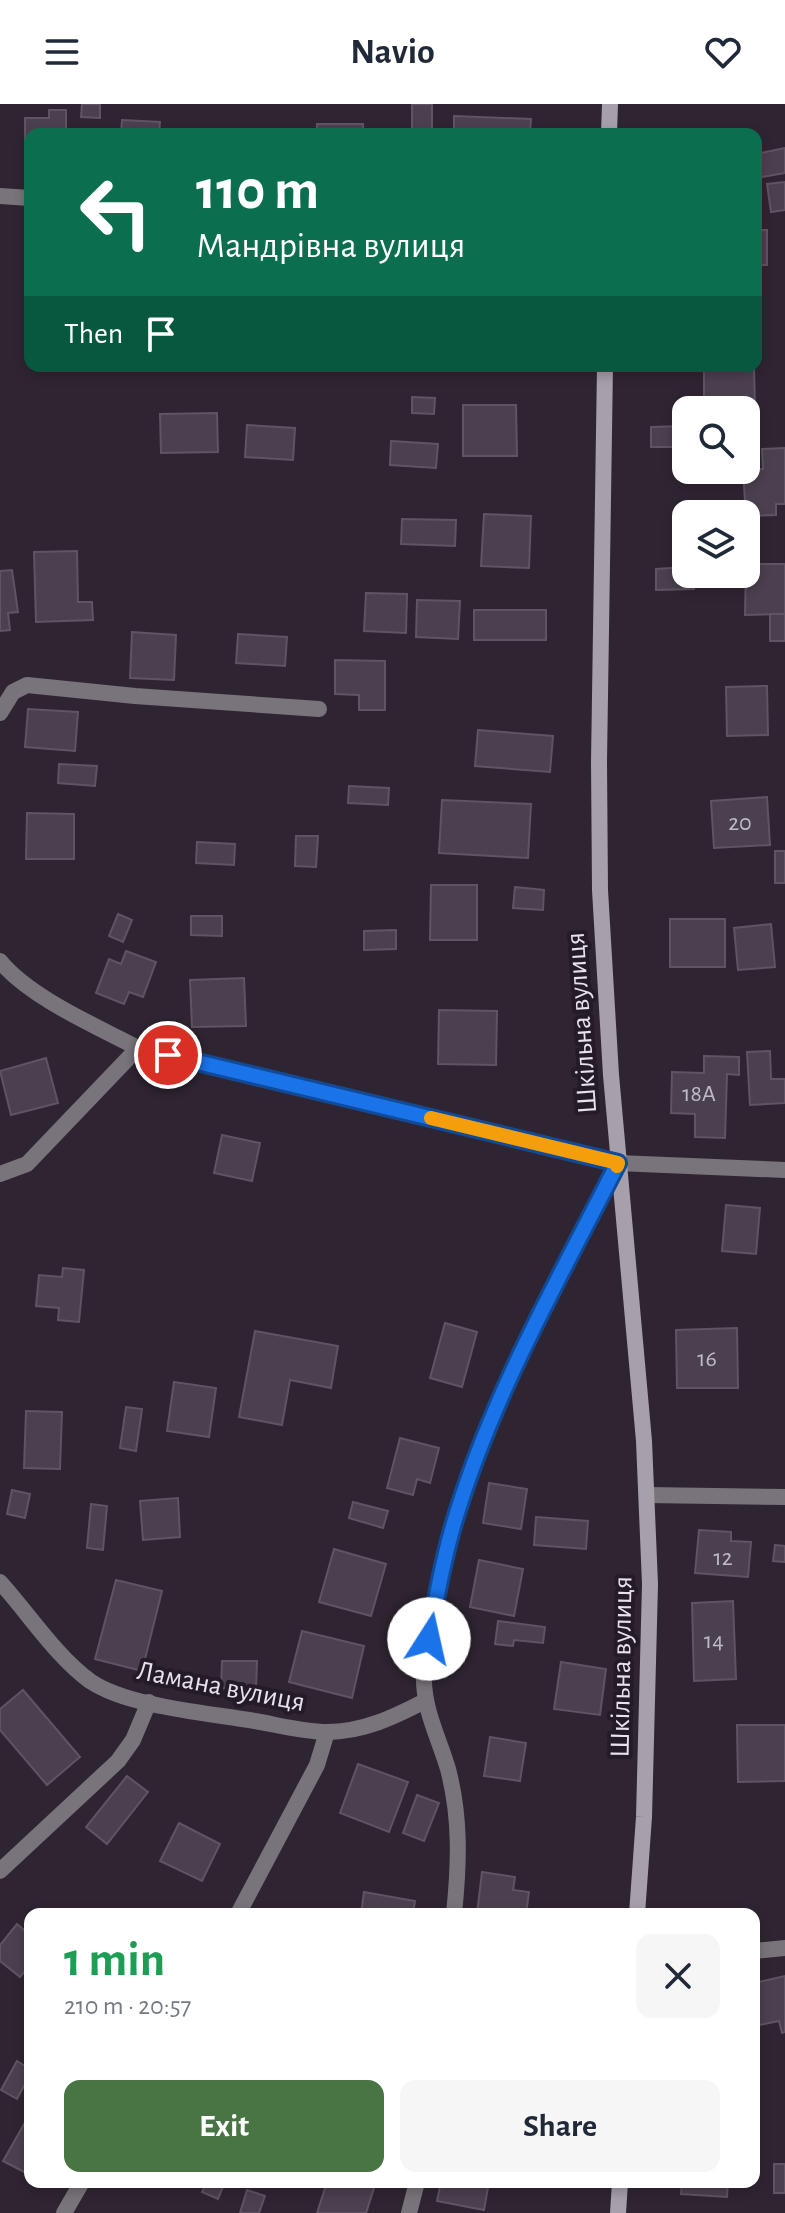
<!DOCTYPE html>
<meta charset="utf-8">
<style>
:root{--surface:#fff;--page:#f6f6f7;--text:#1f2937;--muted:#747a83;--accent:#497544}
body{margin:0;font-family:"Alegreya Sans",sans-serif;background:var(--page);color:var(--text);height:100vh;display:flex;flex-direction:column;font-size:30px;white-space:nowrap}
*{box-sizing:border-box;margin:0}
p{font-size:26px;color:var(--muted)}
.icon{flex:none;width:44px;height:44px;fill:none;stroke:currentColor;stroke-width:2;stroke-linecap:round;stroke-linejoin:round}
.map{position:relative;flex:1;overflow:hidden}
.panel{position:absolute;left:24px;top:1804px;width:736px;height:280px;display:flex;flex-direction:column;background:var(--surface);border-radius:16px;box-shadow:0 4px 12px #0003}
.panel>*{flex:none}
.guide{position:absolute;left:24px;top:24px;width:738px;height:244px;border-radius:16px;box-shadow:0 4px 12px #0003;background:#0b6e4f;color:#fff;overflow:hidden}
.controls{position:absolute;left:672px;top:292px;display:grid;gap:16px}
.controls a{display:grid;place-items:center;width:88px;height:88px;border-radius:16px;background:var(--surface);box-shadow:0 4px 12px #0003;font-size:40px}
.pin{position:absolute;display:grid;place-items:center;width:68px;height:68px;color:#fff;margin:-34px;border:4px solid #fff;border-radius:50%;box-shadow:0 2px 8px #0007}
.me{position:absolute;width:88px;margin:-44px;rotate:10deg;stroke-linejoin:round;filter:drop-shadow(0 0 6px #0008)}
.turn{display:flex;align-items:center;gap:28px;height:168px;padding:0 40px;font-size:36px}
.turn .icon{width:104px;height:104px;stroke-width:2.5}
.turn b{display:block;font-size:56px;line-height:68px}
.then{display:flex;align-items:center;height:76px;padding:0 40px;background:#0003;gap:16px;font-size:30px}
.round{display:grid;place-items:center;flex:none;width:84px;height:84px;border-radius:16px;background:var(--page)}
.headline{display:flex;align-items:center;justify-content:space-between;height:136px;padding:0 40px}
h1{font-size:48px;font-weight:700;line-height:60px;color:#1e9e55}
.button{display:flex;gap:16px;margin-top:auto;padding:16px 40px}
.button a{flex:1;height:92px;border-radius:16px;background:var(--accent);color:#fff;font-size:32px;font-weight:700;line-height:92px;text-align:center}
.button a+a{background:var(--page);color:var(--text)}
header{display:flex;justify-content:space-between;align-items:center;height:104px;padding:0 40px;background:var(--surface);font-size:36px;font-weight:700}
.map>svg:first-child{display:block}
.building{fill:#4b404f;stroke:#5f5463;stroke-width:2}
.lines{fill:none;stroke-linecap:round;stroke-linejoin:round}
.lane{stroke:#79747b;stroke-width:16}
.street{stroke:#79747b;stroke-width:16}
.secondary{stroke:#a79faa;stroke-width:16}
.route-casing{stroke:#114b97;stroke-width:20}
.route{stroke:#1a73e8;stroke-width:14}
.slow{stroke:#f59e0b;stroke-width:14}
.labels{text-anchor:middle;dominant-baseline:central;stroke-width:8;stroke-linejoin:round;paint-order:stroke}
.number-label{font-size:24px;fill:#c2bac4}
.street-label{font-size:28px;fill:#e9e2eb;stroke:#251b28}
</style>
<header><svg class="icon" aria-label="menu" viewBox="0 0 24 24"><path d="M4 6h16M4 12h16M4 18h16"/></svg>Navio<svg class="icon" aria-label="heart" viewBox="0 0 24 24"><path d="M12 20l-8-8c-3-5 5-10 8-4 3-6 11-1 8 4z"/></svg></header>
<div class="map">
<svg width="785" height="2109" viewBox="0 0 785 2109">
<rect width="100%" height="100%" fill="#2f2532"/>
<g class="building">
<path d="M82,0H100V14L81,13Z"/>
<rect x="412" y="0" width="20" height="30"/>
<path d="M49,6H66V30H30V58L25,57V14H49Z"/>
<path d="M454,12L531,15L530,30H454Z"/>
<path d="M122,16L160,18L159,30H121Z"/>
<rect x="317" y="20" width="46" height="10"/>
<path d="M785,44V69L756,74V50Z"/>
<path d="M785,78V106L771,108L767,80Z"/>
<rect x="756" y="126" width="11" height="35"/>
<path d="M704,262H754L755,306H704Z"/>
<path d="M412,293L435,294L434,310L412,309Z"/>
<path d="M463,301H516L517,352H463Z"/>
<path d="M217,309L218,348L161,349L160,310Z"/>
<path d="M247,321L295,324L293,356L245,353Z"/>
<path d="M682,322V343H651V323Z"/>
<path d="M391,337L438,340L436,364L390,361Z"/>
<path d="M785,344V400H776V411L746,412L743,366L763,365L762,345Z"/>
<path d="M484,410L531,412L529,464L481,462Z"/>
<path d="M402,415L456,416L455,442L401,440Z"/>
<path d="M77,447L78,498H92L93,516L36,518L34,448Z"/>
<path d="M746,460H785V510L745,511Z"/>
<path d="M686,463V470H694V485L656,486V465Z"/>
<path d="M12,466L18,508L8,509L10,526L0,527V467Z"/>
<path d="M366,489L407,490L406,529L364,527Z"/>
<path d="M417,496L460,497L458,535L416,533Z"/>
<rect x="474" y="506" width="72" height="30"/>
<rect x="770" y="510" width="15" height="27"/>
<path d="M132,528L176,531L174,576L130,574Z"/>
<path d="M238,530L287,533L285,562L236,559Z"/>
<path d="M335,556L385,557V606H359V591L335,590Z"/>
<path d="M767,582L768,631L727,632L726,583Z"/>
<path d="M28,605L78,608L75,647L25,643Z"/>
<path d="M478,626L553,632L550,668L475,662Z"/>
<path d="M59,660L97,662L95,682L58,679Z"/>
<path d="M349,682L389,684L388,701L348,699Z"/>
<path d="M767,693L770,741L714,744L711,697Z"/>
<path d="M442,696L531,700L528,754L439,749Z"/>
<path d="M27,709L74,710V755H26Z"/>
<path d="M296,732H318L316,763L295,762Z"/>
<path d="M197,738L235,740L234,761L196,759Z"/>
<rect x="775" y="747" width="10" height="32"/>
<path d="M431,781H477V836H430Z"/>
<path d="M515,783L544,786L543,806L513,804Z"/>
<path d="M118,810L132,816L123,838L109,832Z"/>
<path d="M191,812H222V832L191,831Z"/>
<rect x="670" y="815" width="55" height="48"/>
<path d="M771,820L775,863L738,866L734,824Z"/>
<path d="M396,826V845L364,846V827Z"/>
<path d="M126,847L156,858L143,893L129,888L124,900L96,889L109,855L121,860Z"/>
<path d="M244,874L246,922L192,923L190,876Z"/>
<path d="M439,906L497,907L496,961L438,960Z"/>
<path d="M770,947L771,975H785V999L750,1001L747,948Z"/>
<path d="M704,952L739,953V971L727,970L725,1034L695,1033V1010L671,1009L672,968L704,969Z"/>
<path d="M46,954L58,999L11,1011L0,967Z"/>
<path d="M222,1031L260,1039L252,1077L214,1069Z"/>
<path d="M726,1101L760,1104L756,1150L722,1147Z"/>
<path d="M63,1164L84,1166L79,1218L58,1216L59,1204L36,1202L39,1171L62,1173Z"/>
<path d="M445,1219L477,1228L462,1283L430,1274Z"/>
<path d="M737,1224L738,1284H677L676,1226Z"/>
<path d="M255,1227L338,1242L331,1284L290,1276L282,1321L239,1313Z"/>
<path d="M174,1278L216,1284L209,1333L167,1327Z"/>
<path d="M126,1303L142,1305L136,1347L120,1344Z"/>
<path d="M26,1307L62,1308L60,1365L24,1364Z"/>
<path d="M400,1334L439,1344L430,1379L417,1375L413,1391L387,1384Z"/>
<path d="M489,1379L527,1385L521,1425L483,1419Z"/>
<path d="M12,1386L30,1390L25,1414L7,1410Z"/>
<path d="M178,1394L180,1433L143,1436L140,1397Z"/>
<path d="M353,1398L388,1407L383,1424L349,1414Z"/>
<path d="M91,1400L107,1402L103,1446L87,1444Z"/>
<path d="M536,1413L588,1417L586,1445L534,1441Z"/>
<path d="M699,1426L731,1428V1437L751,1438L748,1473L695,1469Z"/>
<path d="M775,1441L785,1442V1458L773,1457Z"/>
<path d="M334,1445L386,1460L371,1512L319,1498Z"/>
<path d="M479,1456L523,1465L514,1512L470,1503Z"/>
<path d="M116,1476L162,1487L142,1567L95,1555Z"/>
<path d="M733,1497L736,1575L694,1577L692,1499Z"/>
<path d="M498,1517L545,1523L543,1539L514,1536L513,1542L495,1540Z"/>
<path d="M302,1527L364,1542L352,1594L289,1578Z"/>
<path d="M222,1557H257L256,1585L221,1584Z"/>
<path d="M561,1558L606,1565L600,1611L554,1605Z"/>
<path d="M23,1586L80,1653L47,1681L0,1626V1605Z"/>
<path d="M737,1621H785V1677L738,1678Z"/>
<path d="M490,1633L526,1639L520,1677L484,1672Z"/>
<path d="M358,1660L408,1678L389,1728L340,1709Z"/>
<path d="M127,1672L148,1688L107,1740L86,1723Z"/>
<path d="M417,1691L439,1699L424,1737L403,1729Z"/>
<path d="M179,1719L220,1740L202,1777L160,1757Z"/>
<path d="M482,1768L515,1773L513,1786L529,1788L526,1810H477Z"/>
<path d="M364,1788L415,1797L413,1810H361Z"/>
<path d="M17,1820L30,1831V1861L20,1873L0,1857V1841Z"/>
<path d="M785,1872V1928L782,1929L779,1917L754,1922V1879Z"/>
<path d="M17,1957L30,1965V1971L17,1995L1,1986Z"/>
<path d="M27,2015L30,2017V2071L3,2057Z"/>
<rect x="774" y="2060" width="11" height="29"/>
<path d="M207,2078H225L218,2095L202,2088Z"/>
<path d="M327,2078H376L366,2109H317Z"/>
<path d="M441,2078H489L484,2106L437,2097Z"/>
<path d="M682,2078H728L727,2093L681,2090Z"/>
<path d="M247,2086L265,2092L259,2109H240Z"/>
</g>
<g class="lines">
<g class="lane">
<path d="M0,609L13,588L27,581L135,592L319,605"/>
<path d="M0,857C29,893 96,922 138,944"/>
</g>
<g class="street">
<path d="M0,92L30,94"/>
<path d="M0,1070L27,1060L138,944L618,1059L785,1066"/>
<path d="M647,1391L785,1393"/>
<path d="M0,1478C29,1510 55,1551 90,1577C128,1603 209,1609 255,1617C278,1621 303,1628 327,1628C363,1628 394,1613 425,1597"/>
<path d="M0,1767L118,1657L133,1636L149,1598"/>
<path d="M238,1810L317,1661L327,1628"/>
<path d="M454,1810C459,1761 461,1714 448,1665C439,1634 423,1605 424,1572C425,1550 430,1528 434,1506C461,1345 545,1202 618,1059"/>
<path d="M754,1847L785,1844"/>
<path d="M64,2109L82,2078"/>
<path d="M409,2109L417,2078"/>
</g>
<g class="secondary">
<path d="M609,30L610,0"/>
<path d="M605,262L599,658L600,786L611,971L644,1337L650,1480L644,1713L637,1810"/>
<path d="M618,2109L620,2078"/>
</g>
</g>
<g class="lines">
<g class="route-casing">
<path id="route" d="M168,951L618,1059C560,1173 495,1286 457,1409C444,1450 436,1493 429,1535"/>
</g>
<use href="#route" class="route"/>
<path class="slow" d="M431,1014L618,1059L617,1062"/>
</g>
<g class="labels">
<g class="number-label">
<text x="740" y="719">20</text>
<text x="699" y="990">18А</text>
<text x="707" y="1255">16</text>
<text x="723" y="1454">12</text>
<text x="714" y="1537">14</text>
</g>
<g class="street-label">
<text transform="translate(582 919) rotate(-94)">Шкільна вулиця</text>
<text transform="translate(622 1563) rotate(-89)">Шкільна вулиця</text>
<text transform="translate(221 1583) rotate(11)">Ламана вулиця</text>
</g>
</g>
</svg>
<div class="controls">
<a><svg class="icon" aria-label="search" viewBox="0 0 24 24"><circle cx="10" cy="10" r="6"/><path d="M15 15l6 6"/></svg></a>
<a><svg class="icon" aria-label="layers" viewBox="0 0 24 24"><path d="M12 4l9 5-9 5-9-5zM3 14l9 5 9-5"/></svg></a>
</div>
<div class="pin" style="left:168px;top:951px;background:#d93025"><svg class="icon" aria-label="arrive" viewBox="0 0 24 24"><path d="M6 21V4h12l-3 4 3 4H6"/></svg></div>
<svg class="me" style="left:429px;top:1535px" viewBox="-20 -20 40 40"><circle r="19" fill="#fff"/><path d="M0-13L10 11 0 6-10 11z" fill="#1a73e8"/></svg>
<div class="guide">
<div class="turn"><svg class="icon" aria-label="left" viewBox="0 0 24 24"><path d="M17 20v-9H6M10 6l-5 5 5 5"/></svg><div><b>110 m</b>Мандрівна вулиця</div></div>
<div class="then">Then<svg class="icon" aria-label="arrive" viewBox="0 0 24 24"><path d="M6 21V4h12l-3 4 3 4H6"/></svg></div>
</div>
<section class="panel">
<div class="headline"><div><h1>1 min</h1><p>210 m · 20:57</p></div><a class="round"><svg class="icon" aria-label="close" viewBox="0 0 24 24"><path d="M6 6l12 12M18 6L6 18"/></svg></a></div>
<div class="button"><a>Exit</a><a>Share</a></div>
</section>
</div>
